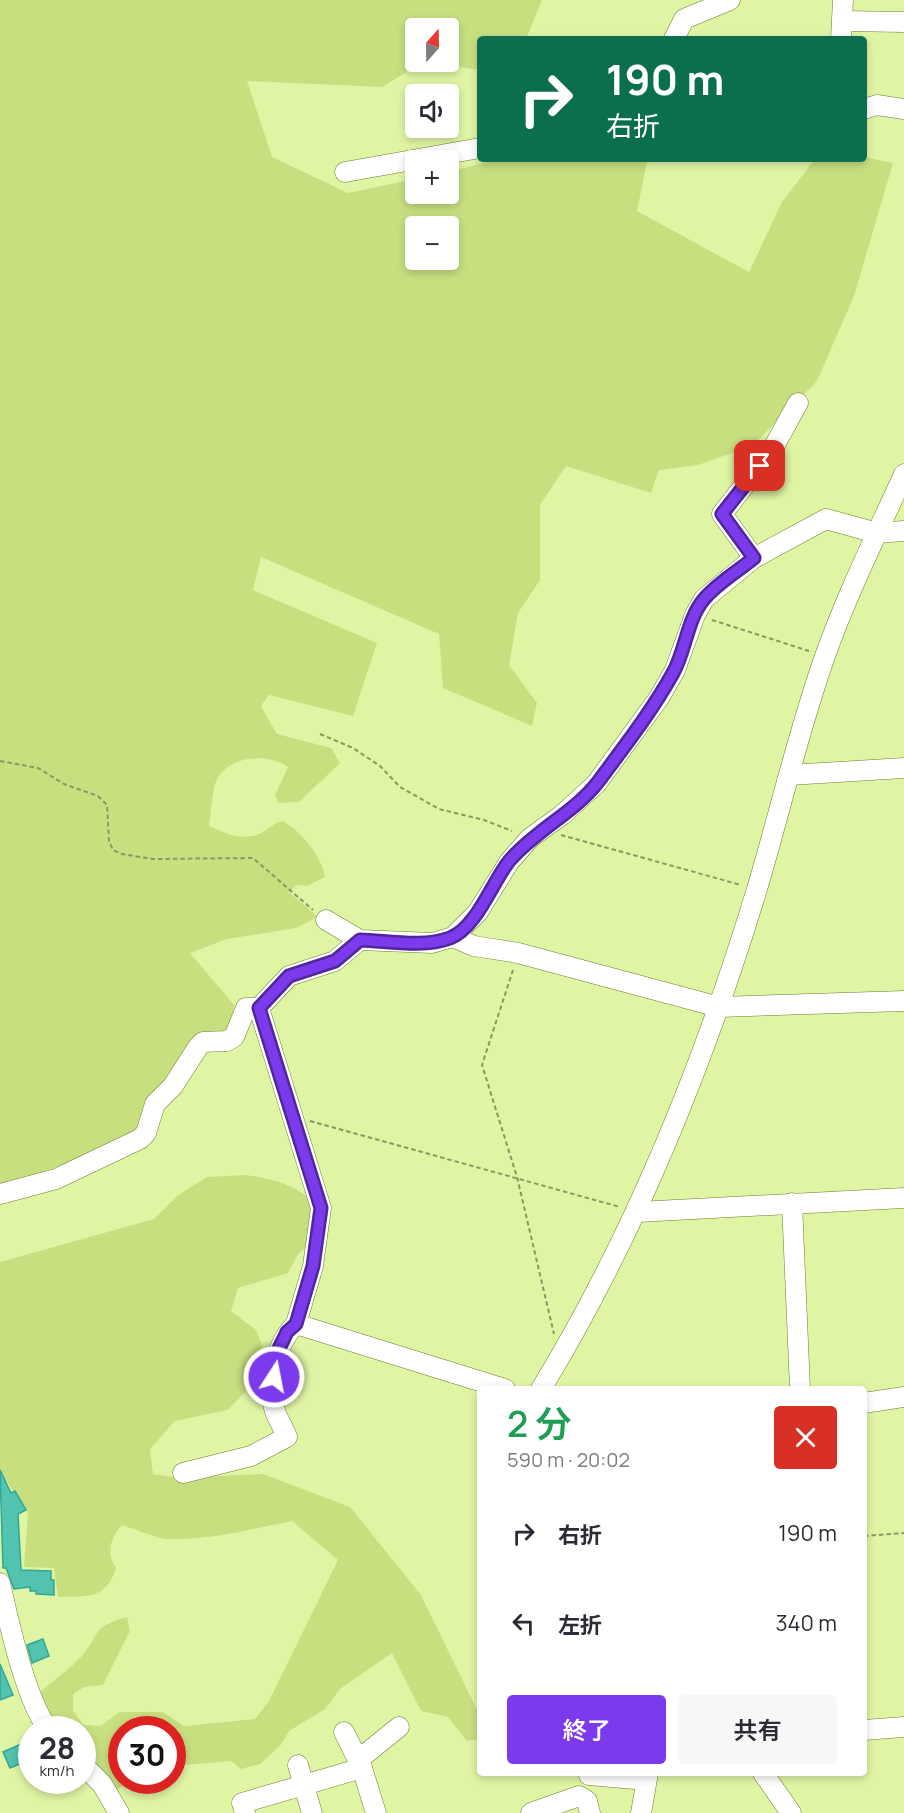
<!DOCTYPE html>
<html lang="ja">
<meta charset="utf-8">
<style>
:root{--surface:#fff;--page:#f7f7f7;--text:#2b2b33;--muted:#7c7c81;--accent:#7c3aed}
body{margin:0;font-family:Manrope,"Noto Sans JP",sans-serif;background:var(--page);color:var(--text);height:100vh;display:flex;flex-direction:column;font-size:22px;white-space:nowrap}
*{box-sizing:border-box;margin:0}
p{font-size:20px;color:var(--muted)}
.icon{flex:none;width:33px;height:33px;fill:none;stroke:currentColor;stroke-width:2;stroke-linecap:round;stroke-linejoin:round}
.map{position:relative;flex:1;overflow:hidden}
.details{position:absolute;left:477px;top:1386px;width:390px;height:390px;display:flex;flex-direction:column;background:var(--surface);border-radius:6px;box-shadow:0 3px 9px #0003}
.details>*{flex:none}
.hud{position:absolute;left:477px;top:36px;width:390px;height:126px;border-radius:6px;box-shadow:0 3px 9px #0003;background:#0b6e4f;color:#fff;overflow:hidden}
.needle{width:39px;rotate:20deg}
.fabs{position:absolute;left:405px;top:18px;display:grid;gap:12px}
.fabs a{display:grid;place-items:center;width:54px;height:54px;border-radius:6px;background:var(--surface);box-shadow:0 3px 9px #0003;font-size:30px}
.speed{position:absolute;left:18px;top:1716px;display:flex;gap:12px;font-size:30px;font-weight:700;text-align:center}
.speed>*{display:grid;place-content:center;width:78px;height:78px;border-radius:50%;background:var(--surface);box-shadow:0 3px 9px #0003;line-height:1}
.speed small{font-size:15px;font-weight:400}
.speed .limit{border:9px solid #d22;background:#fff;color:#111}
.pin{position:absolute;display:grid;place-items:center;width:51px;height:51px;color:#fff;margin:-26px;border-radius:12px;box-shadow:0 3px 9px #0006}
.me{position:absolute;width:66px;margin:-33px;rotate:11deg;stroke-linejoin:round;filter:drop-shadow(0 0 4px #0008)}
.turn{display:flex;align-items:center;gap:21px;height:126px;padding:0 30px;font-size:27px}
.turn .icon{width:78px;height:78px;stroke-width:2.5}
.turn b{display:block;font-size:42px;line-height:51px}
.round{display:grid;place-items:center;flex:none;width:63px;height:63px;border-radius:6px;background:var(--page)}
.head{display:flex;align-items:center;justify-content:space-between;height:102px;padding:0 30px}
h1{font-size:36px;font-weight:600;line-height:45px;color:#1e9e55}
.action{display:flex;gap:12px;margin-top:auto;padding:12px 30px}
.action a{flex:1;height:69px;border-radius:6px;background:var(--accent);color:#fff;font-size:24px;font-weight:600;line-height:69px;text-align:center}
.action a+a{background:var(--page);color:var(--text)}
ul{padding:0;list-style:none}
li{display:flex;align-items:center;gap:18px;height:90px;padding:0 30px}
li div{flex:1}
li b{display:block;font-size:22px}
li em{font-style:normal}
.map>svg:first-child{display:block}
.green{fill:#c8df80;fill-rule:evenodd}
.building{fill:#52c3af;stroke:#31a795;stroke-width:1.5}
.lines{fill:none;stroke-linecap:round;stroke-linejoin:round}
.minor-casing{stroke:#6b7c2c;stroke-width:21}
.path{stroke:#899860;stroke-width:2;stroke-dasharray:4.5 3;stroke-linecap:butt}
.minor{stroke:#fff;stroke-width:20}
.route-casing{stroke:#51269a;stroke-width:15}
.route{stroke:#7c3aed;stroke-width:10}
</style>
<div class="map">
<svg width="904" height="1813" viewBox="0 0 904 1813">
<rect width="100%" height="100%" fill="#e0f5a4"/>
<g class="green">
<path d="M0,0H542L526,39H480V70L425,62H448V28H416V62H423L382,87L247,81L272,157L348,193L415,179L416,194H448L449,172L499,159H651L647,162L637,211L749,272L782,202L815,159L864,157L893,163L854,296L817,381L752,446L698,465L659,470L651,493L566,466L540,505V580L518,613L509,665L537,703L532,726L443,688L439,634L261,557L253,590L377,643L353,716L269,695L261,706L277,734L331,748L340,763L299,802L278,803L275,795L288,767C269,753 230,755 217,779C212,788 211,815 209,826C225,833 239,840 257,835C265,832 272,824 282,821C299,828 323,858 325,877L307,886L297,885L289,892L318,917L296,928L227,939L190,953L234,1005L233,1025L226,1035H209L144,1127L108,1149L0,1186ZM416,226H448V260H416Z"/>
<path d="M246,1175C274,1179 300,1185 318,1208L310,1244L298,1254L288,1273L238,1288L231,1311L256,1330L262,1345L249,1388L228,1410L175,1421L150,1449L153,1474L180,1478L263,1474L350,1507L421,1595L480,1716V1739L467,1741L448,1717L421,1711L392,1653L340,1689L325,1709L289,1731L280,1746L260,1764L241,1769L231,1761L173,1766L172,1730H122V1780L137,1781L114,1790L83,1757L82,1730L57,1729L38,1694C51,1682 66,1672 78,1660C100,1639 88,1627 127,1617L130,1631L103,1685L84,1687L73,1694V1710L83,1725L101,1726L119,1712H163L184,1726L255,1719L269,1701L338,1560L292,1521C252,1529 208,1541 166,1539C159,1539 132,1528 122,1525C110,1538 106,1553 116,1568C106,1600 87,1596 58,1597L54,1568L24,1567L28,1512L0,1472V1262L154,1219L177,1196L207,1177Z"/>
</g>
<g class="building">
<path d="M0,1470L11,1493L15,1491L26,1510L18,1514L21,1570L51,1571V1580H54V1595L36,1594V1591H30V1587L14,1589L6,1568H3Z"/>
<path d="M43,1639L49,1656L32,1663L27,1645Z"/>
<path d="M0,1664L13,1695L0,1700Z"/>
<path d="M26,1742L32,1759L10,1768L3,1752Z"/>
</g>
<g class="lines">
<g class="minor-casing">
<g id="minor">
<path d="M843,21L904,22"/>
<path d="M674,39L684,19L730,0"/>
<path d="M841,39L843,0"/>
<path d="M864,109L877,105L904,109"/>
<path d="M345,172L480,148"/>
<path d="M754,558L722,514L772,450L798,403"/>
<path d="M789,775L904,768"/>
<path d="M326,920L360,940L432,943L453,937L478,912L509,862L530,838L562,815L596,784L659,698L675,670L695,615L704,599L754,558L826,519L877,533L904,531"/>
<path d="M453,937L474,946L518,953L719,1007L904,1001"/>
<path d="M360,940L335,961L289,976L259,1008L321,1208L313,1266L296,1324L505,1389"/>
<path d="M0,1194L56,1179L140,1139L146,1133L155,1104L173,1086L198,1047L203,1042L227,1041L234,1037L246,1008H259"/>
<path d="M792,1203L800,1389"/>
<path d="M637,1212L904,1198"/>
<path d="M541,1389C636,1233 704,1064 757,889C780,812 798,732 825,656C847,594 877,534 904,474"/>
<path d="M864,1403L904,1397"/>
<path d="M183,1473L251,1456L287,1437C284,1428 278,1420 275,1411C266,1385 276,1343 296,1324"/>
<path d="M0,1583C8,1619 26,1702 49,1730"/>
<path d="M864,1730L904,1727"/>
<path d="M344,1732L362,1768L376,1813"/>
<path d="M358,1760L399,1727"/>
<path d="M82,1764L102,1784L119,1813"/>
<path d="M298,1765L312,1813"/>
<path d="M763,1773L791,1813"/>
<path d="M589,1775L646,1780"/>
<path d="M245,1813L242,1803L362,1768"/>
<path d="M531,1813L579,1796L587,1801L590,1813"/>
<path d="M641,1813L648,1773"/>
</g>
</g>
<g class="path">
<path d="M712,620L809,651"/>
<path d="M320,734L353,748L380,766L400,787L439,809L484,820L512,831"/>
<path d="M0,761L38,768L64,784L98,796L107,805L109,841L113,850L122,854L153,859L253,858L313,910"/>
<path d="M561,835L741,885"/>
<path d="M513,970L482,1065L517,1177L554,1334"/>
<path d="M310,1121L620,1207"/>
<path d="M864,1536L904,1533"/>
</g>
<use href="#minor" class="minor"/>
</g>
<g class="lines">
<g class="route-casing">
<path id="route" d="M274,1377L273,1361L287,1332L296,1324L313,1266L321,1208L259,1008L289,976L335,961L360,940C389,941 423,948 450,938C477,928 493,880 510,860C536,830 575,812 598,782C624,747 652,711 673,673C686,650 687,618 705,598C718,583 738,571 754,558L722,514L760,466"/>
</g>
<use href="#route" class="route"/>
</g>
</svg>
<div class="fabs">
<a><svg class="needle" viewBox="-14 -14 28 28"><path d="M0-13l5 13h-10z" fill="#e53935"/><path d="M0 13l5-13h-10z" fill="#7c7c81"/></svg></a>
<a><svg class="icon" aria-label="sound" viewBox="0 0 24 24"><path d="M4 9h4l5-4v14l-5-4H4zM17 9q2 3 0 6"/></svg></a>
<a>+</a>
<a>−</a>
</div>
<div class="speed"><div>28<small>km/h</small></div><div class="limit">30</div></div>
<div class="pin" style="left:760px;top:466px;background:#d93025"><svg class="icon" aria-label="arrive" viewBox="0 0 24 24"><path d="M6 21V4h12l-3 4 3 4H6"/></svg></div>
<svg class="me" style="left:274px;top:1377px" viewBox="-20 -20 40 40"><circle r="17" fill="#7c3aed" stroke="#fff" stroke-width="3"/><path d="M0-11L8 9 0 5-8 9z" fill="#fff"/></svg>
<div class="hud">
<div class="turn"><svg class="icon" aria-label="right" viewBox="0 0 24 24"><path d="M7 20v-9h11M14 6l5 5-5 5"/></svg><div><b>190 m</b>右折</div></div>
</div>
<section class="details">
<div class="head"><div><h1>2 分</h1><p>590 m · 20:02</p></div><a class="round" style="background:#d93025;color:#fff"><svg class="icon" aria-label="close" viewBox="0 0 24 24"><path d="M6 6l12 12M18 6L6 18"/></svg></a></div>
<ul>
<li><svg class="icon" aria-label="right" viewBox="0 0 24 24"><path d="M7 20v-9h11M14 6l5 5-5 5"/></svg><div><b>右折</b></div><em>190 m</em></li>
<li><svg class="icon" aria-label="left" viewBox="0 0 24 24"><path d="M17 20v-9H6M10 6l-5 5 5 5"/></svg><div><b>左折</b></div><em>340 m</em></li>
</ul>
<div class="action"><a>終了</a><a>共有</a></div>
</section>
</div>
